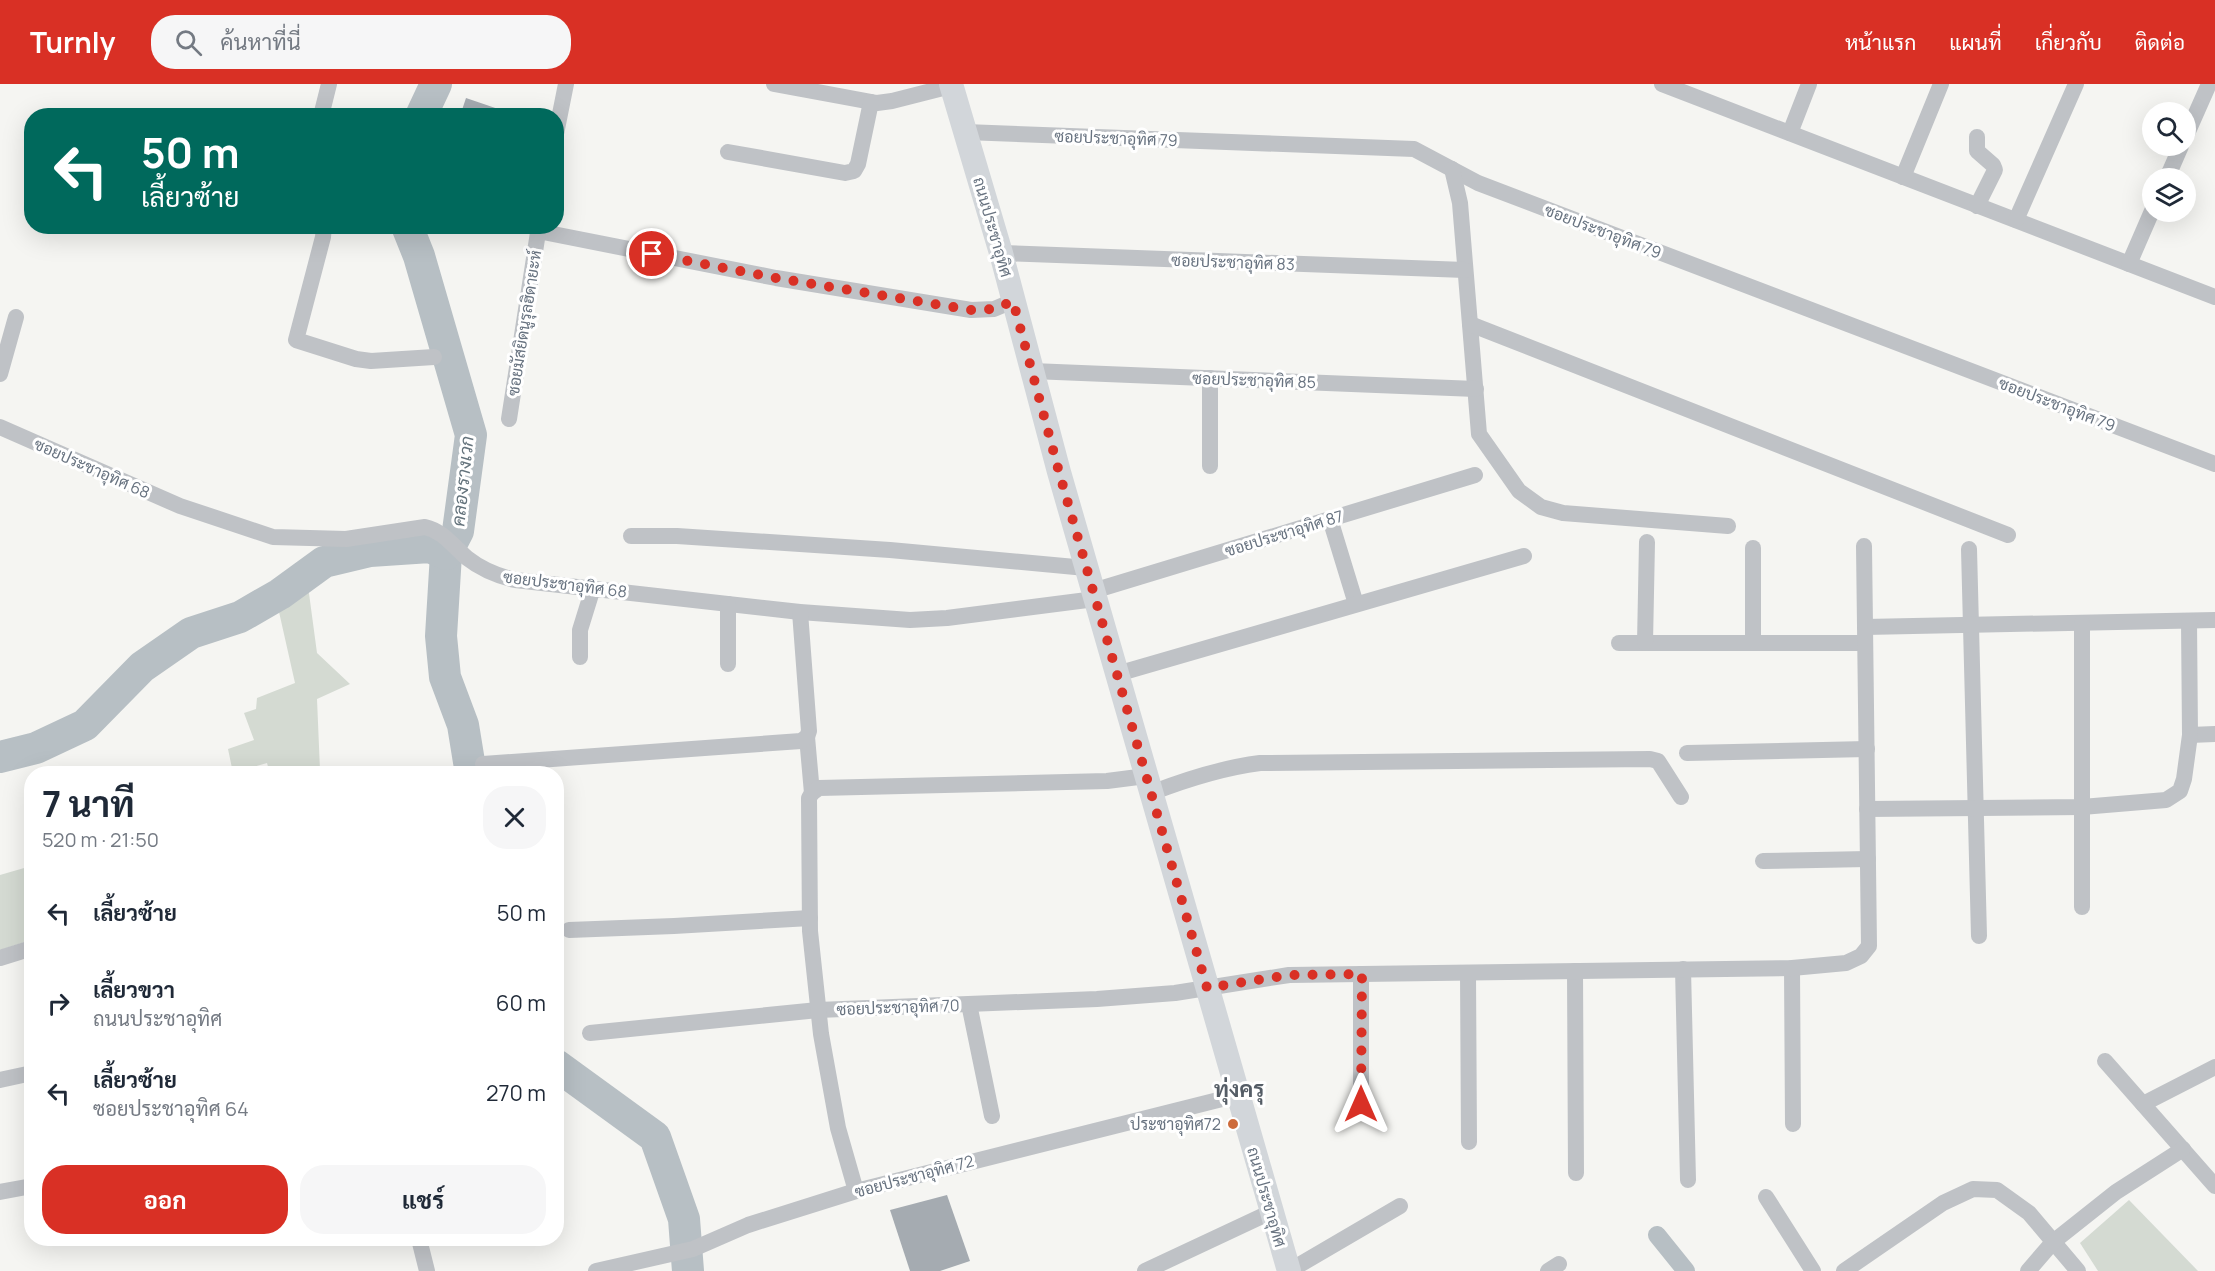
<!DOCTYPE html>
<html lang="th">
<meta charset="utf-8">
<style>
:root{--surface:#fff;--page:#f6f6f7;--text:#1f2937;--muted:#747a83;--accent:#d93025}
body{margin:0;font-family:Manrope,Sarabun,sans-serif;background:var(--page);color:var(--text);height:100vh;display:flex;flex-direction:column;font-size:22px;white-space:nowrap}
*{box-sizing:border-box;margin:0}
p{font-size:20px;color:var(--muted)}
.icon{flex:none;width:33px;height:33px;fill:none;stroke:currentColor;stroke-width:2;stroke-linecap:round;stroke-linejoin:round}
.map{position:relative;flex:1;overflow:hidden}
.side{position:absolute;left:24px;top:682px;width:540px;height:480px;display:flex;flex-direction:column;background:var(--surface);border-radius:24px;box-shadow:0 6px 24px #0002}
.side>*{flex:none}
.hud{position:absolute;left:24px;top:24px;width:540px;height:126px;border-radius:24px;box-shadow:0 6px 24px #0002;background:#00695c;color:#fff;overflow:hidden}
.fabs{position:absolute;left:2142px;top:18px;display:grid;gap:12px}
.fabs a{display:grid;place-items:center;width:54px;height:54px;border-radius:50%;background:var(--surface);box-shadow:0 6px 24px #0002;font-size:30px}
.pin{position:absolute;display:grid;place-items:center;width:51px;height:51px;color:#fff;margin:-26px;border:3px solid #fff;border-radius:50%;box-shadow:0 2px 6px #0007}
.me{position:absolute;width:66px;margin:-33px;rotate:0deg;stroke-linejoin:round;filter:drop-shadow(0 0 4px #0008)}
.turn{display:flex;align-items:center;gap:21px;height:126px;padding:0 18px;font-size:27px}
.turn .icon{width:78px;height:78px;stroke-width:2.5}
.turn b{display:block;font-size:42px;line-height:51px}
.round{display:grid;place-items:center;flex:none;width:63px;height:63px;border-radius:24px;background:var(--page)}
.headline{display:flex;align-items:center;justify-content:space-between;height:102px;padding:0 18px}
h1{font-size:36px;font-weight:700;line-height:45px}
.action{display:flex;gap:12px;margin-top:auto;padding:12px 18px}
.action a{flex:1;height:69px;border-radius:24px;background:var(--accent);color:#fff;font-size:24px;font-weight:700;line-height:69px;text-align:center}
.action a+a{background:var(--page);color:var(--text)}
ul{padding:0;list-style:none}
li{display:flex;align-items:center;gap:18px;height:90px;padding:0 18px}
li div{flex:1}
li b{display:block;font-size:22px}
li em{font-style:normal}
header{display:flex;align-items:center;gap:36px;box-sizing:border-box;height:84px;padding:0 30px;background:var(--accent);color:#fff}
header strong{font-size:28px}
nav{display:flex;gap:33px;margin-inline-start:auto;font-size:21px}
.search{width:420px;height:54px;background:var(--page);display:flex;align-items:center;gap:15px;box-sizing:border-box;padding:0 21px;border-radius:24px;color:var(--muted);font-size:22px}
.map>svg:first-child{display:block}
.green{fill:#d4dad2}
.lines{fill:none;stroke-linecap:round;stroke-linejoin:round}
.canal{stroke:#b7bfc4;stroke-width:18}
.river{stroke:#b7bfc4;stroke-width:32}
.building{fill:#a5abb1}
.street{stroke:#bfc2c6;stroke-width:16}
.secondary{stroke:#d2d6da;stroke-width:24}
.route{stroke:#d93025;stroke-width:10;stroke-dasharray:0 18}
.poi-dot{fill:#cd6b3b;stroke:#fff;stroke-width:2}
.labels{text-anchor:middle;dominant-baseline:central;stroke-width:6;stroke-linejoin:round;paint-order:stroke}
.street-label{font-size:16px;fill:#687380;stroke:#fff}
.poi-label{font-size:16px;fill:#687380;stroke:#fff;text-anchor:end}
.water-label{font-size:18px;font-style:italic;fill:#64737c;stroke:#fff}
.district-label{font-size:22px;font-weight:bold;fill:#555d66;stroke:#fff}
</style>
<header>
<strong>Turnly</strong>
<div class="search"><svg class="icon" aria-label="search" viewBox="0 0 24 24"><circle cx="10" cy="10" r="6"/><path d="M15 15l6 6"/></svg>ค้นหาที่นี่</div>
<nav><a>หน้าแรก</a><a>แผนที่</a><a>เกี่ยวกับ</a><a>ติดต่อ</a></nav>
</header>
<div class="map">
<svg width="2215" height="1187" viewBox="0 0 2215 1187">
<rect width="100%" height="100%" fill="#f5f5f2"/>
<g class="green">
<path d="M308,502L317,569L350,600L317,615L320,686L306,690H270L267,679L233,689L228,665L254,656L244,629L256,625L257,614L295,599L277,519Z"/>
<path d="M31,782V856L0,866V791Z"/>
<path d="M2129,1116L2198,1187H2098L2080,1159Z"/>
</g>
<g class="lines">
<path class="canal" d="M1657,1151L1686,1187"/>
<g class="river">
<path d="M421,32L436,0"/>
<path d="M407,142L419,172L471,351L458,447L446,470L441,552L445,593L463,641L471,690"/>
<path d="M0,673L36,664L85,641L142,583L191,549L240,533L280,510L324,478L370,467L430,463L446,470"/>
<path d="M556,981L655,1053L684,1135L688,1187"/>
</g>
</g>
<g class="building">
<path d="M466,14L510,29L509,32H460Z"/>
<path d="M947,1111L970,1177L940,1187H910L890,1126Z"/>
</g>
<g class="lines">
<g class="street">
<path d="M774,0L877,19L892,17L951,2"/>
<path d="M1662,0L2215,213"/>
<path d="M321,32L329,0"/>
<path d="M965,48L1414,65L1478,99L2215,380"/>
<path d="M1790,49L1809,0"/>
<path d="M556,50L566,0"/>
<path d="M2186,52L2209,0"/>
<path d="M1977,53V67L1993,81L1995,86L1977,122"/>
<path d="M728,68L845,89L854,87L858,80L871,18"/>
<path d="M1452,85L1460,119L1479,350L1519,407L1541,423L1563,429L1728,442"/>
<path d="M1903,93L1941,0"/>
<path d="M2167,94L2181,62"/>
<path d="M2016,136L2076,0"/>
<path d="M324,142L323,153L296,256L356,275L371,277L434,273"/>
<path d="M538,147L776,194L971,226L994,225L1013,217"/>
<path d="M1001,169L1465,186"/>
<path d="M2129,180L2152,127"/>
<path d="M1470,240L2008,451"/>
<path d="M1032,287L1476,305"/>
<path d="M0,290L16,233"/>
<path d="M1210,294V382"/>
<path d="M509,335L539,142"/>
<path d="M0,343L180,422L273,453L346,455L425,443C443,447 453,462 467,474C481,485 498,492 515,496L800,528L910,536L947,534L1095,515"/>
<path d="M1330,435L1356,520"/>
<path d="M631,452H677L890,466L1086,484"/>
<path d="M1753,464V559"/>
<path d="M1969,465L1979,852"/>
<path d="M1093,507L1475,391"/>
<path d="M1865,543L2215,536"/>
<path d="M1619,559H1865"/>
<path d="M1645,559L1647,458"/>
<path d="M580,573V546L593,504"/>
<path d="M728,580V520"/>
<path d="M1117,590L1524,472"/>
<path d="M2190,651L2215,650"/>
<path d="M807,653L812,709"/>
<path d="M1687,669L1867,665"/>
<path d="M483,680L801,657L807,653L809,647L800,528"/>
<path d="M1151,709C1187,695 1221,684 1260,679L1650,675L1658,677L1681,713"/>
<path d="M1867,725L2082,723L2166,716L2180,707L2184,695L2190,651L2189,537"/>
<path d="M1763,777L1868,775"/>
<path d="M2082,823V539"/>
<path d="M569,846L674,842L810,834"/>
<path d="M0,874L32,864"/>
<path d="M1792,884L1793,1040"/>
<path d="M1683,885L1688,1096"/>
<path d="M1575,887L1576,1089"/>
<path d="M1468,889L1469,1058"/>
<path d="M969,920L992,1032"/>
<path d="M590,949L818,926L1097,915L1175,909L1289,891L1792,884L1846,879L1861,872L1869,862L1864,462"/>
<path d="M2105,977L2215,1102"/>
<path d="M0,996L32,989"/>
<path d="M1361,1020V890"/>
<path d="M2143,1020L2215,983"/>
<path d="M856,1107L838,1044L821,950L810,847L809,714L812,709L819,704L1107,697L1146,692"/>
<path d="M0,1108L32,1102"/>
<path d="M1766,1113L1813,1187"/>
<path d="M419,1155L427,1187"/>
<path d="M596,1187L693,1165L748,1141L856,1107L1238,1011"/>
<path d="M1145,1187L1271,1128"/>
<path d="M1289,1187L1400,1122"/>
<path d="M1548,1187L1559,1180"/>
<path d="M1844,1187L1943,1119L1973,1105L1997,1106L2029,1129L2078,1187"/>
<path d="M2028,1187L2053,1158L2116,1108L2183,1065"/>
</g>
<path class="secondary" d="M951,0L1001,169L1059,388L1289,1187"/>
</g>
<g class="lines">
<path class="route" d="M652,170L776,194L971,226L994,225L1013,217L1059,388L1207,904L1289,891L1362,890L1361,1020"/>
</g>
<circle class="poi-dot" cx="1233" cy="1040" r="6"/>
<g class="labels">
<g class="street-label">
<text transform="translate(1116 54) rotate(2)">ซอยประชาอุทิศ 79</text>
<text transform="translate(993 143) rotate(74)">ถนนประชาอุทิศ</text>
<text transform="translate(1603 147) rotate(21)">ซอยประชาอุทิศ 79</text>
<text transform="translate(1233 178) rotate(2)">ซอยประชาอุทิศ 83</text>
<text transform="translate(524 239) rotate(-81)">ซอยมัสยิดนูรุลฮิดายะห์</text>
<text transform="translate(1254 296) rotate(2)">ซอยประชาอุทิศ 85</text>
<text transform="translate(2057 320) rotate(21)">ซอยประชาอุทิศ 79</text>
<text transform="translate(92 384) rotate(24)">ซอยประชาอุทิศ 68</text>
<text transform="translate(1284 449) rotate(-17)">ซอยประชาอุทิศ 87</text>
<text transform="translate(565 500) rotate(7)">ซอยประชาอุทิศ 68</text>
<text transform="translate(898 923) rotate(-2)">ซอยประชาอุทิศ 70</text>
<text transform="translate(914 1092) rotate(-15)">ซอยประชาอุทิศ 72</text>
<text transform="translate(1267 1113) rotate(74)">ถนนประชาอุทิศ</text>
</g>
<g class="poi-label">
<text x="1221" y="1040">ประชาอุทิศ72</text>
</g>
<g class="water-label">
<text transform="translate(462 397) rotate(-84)">คลองรางเวก</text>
</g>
<g class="district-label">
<text x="1239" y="1005">ทุ่งครุ</text>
</g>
</g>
</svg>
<div class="fabs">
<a><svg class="icon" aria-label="search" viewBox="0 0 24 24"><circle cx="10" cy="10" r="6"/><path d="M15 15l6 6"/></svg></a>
<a><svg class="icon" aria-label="layers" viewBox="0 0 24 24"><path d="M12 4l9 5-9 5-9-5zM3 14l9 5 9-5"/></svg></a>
</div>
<div class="pin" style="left:652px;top:170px;background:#d93025"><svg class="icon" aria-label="arrive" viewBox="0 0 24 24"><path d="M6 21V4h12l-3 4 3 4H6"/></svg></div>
<svg class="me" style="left:1361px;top:1020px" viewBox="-20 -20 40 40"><path d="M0-17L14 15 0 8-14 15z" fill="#d93025" stroke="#fff" stroke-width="4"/></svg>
<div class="hud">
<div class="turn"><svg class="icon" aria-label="left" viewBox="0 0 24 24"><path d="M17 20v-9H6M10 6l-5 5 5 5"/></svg><div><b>50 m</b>เลี้ยวซ้าย</div></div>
</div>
<section class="side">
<div class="headline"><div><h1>7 นาที</h1><p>520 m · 21:50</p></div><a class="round"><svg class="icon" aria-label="close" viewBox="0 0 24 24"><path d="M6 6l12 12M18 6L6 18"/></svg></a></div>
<ul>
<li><svg class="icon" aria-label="left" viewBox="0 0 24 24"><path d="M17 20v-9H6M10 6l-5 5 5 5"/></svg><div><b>เลี้ยวซ้าย</b></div><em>50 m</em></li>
<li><svg class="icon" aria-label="right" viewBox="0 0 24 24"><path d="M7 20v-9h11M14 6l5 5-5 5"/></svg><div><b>เลี้ยวขวา</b><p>ถนนประชาอุทิศ</p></div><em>60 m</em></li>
<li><svg class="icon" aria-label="left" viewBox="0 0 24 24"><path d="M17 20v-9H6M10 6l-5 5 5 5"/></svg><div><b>เลี้ยวซ้าย</b><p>ซอยประชาอุทิศ 64</p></div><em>270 m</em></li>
</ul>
<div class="action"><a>ออก</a><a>แชร์</a></div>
</section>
</div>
